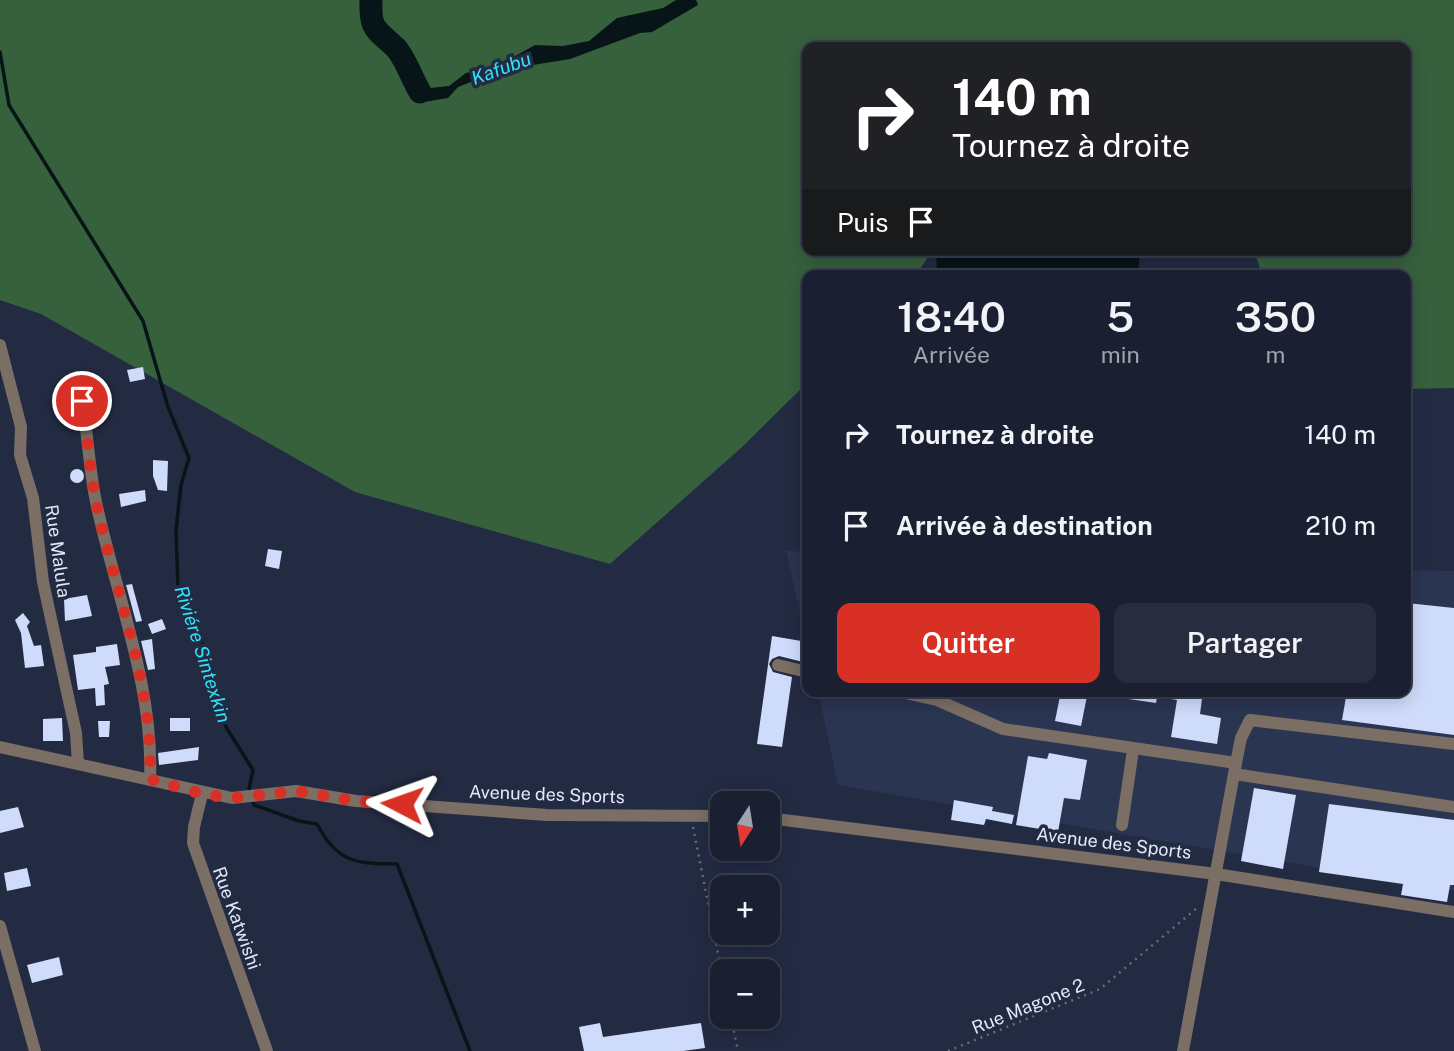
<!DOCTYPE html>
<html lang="fr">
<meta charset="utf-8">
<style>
:root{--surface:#1a2032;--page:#272d3e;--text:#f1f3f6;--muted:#9fa3ac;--line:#383e4d;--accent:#d93025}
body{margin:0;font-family:"Public Sans",sans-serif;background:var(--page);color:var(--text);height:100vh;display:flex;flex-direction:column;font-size:26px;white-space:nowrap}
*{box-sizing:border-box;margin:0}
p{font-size:23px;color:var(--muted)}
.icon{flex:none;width:38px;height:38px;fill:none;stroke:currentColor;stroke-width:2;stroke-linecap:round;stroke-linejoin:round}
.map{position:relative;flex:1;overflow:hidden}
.sheet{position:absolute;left:802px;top:270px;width:609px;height:427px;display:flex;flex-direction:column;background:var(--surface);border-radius:14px;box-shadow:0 4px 18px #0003,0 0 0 2px var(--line)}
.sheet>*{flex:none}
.hud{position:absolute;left:802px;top:42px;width:609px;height:214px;border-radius:14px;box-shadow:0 4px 18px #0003,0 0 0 2px var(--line);background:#202124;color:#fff;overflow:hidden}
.needle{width:46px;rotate:192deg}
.fabs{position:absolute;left:710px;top:791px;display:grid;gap:14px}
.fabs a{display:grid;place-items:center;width:70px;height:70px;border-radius:14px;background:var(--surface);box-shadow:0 4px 18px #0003,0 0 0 2px var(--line);font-size:35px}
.pin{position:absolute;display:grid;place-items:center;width:60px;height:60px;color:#fff;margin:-30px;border:4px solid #fff;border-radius:50%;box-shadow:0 2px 7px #0007}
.me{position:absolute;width:77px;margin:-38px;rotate:274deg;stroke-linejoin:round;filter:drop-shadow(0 0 5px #0008)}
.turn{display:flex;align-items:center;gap:24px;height:147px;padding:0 35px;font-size:32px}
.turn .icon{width:91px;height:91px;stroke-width:2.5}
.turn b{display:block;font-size:49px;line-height:60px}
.then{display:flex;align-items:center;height:66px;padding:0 35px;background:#0003;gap:14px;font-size:26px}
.eta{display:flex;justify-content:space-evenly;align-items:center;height:119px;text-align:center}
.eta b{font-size:42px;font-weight:600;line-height:49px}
.action{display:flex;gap:14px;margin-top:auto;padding:14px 35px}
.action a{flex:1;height:80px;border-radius:14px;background:var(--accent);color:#fff;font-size:28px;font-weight:600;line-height:80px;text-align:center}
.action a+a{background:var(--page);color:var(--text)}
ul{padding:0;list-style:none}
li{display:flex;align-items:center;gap:21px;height:91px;padding:0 35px}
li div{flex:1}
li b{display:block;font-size:26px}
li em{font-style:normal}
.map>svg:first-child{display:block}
.built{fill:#2a3552}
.green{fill:#37603d}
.water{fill:#071518}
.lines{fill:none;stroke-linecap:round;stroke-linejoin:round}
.stream{stroke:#071518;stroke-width:3.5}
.river{stroke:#071518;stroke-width:23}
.building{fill:#cfdbfb}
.path{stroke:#656c81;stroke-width:2.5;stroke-dasharray:2 5;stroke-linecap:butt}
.minor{stroke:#7a6e65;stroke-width:12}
.route{stroke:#d93025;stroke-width:12;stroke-dasharray:0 21.6}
.labels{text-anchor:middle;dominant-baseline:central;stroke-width:7;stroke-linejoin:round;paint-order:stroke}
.street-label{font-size:18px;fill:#e2e8f8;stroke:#232b43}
.water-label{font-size:19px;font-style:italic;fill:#32e2fd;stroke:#232b43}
</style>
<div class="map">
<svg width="1454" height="1051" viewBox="0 0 1454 1051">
<rect width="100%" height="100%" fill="#232b43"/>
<g class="built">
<path d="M786,551L807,552V643Z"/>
<path d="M1405,570L1454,571V891L838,785L818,691H1405Z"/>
</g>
<path class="green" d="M0,0H1454V388L1405,389V275H1262L1254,250H1405V47H807V250H933L916,275H807V383L741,448L610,564L355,492L41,314L0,300Z"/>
<g class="water">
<path d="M676,0H696L698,5L652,32L640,33L570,59L501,70L458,87L448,98L424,102C405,90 405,79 404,59L410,55L421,89L449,86L466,73L497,66L535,45L563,46L589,41L617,18L663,8Z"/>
<path d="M936,250H1140L1138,275H937Z"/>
</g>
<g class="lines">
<path class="stream" d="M0,52L9,105L143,321L168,407L189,458L181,485L176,530L178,590L187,615L200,635L226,727L253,770L249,789L254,805L299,821L317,824C337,862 355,864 397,864L470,1051"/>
<path class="river" d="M371,0C370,30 375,28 395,47C405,57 412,79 420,92"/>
</g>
<g class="building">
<path d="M143,367L145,379L130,382L127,370Z"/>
<path d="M153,460L168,461L167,491L158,490L153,476Z"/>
<circle cx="77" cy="476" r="7"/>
<path d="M145,490L146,501L121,507L119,494Z"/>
<path d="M268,549L282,551L279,569L265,566Z"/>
<path d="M132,584L142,621L136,622L126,585Z"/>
<path d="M87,595L92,616L65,621L64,599Z"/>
<path d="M1407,603L1454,608V735L1342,720L1347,691H1405Z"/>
<path d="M23,613L30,622L27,626L34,646L41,645L44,666L25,668L21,633L15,620Z"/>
<path d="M162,619L166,629L152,634L148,624Z"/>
<path d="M772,636L807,642V663L779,656L772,659L769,664L773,672L792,677L782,747L757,744Z"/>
<path d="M152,639L155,669L148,670L141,641Z"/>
<path d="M117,644L120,665L105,667L109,684L104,685L105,705L96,706L95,688L78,690L73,655L96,652V647Z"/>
<path d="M1061,691H1088L1081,726L1055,721Z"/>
<path d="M1116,691H1158L1156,703L1115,697Z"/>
<path d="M1159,691H1203L1200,714L1221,718L1217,744L1171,737L1177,700L1159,697Z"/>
<path d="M62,718L63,741H43V719Z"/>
<rect x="170" y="718" width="20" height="13"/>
<path d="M98,721H110L109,737H99Z"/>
<path d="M199,747L198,760L159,765L158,753Z"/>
<path d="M1049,753L1087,760L1080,800L1064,798L1058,832L1016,825L1028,756L1047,759Z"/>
<path d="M1254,788L1296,795L1283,869L1241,861Z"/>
<path d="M954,800L993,807L992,811L1014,815L1012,824L986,819L984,825L951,820Z"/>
<path d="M1329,804L1454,820V885H1450L1447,902L1401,895L1403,884L1319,872Z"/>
<path d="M18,807L24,827L0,833V811Z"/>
<path d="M27,868L31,886L7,891L4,873Z"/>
<path d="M59,957L63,975L32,983L27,965Z"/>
<path d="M600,1023L603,1037L701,1023L705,1048L683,1051H584L579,1027Z"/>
</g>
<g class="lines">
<g class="path">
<path d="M693,827L723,979"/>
<path d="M731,1017L738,1051"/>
<path d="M948,1051L1100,989L1197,908"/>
</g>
<g class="minor">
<path d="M0,345L21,427L20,455L33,498L43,582L76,733L78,764"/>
<path d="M82,401C88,435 89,468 96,502C115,592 154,686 150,779"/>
<path d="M778,665L807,672"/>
<path d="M896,691L937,700L1003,729L1236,763"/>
<path d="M0,747L232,798L296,791L356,801L547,815L723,816"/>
<path d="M1234,774L1454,807"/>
<path d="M202,794L194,827L193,843L267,1051"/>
<path d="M768,818L1216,874L1454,912"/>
<path d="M1122,825L1133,750"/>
<path d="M0,926L35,1051"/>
<path d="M1183,1051L1236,763L1241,738L1250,720L1454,744"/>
</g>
</g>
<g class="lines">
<path class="route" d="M82,401C88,435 89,469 96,502C115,592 154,686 150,779L202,794L232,798L296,791L356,801L402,804"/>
</g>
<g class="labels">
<g class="street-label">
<text transform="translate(58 551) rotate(82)">Rue Malula</text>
<text transform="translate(547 794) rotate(2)">Avenue des Sports</text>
<text transform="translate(1114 843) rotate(7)">Avenue des Sports</text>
<text transform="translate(237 918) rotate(70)">Rue Katwishi</text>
<text transform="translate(1028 1006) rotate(-22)">Rue Magone 2</text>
</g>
<g class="water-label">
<text transform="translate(501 68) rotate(-20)">Kafubu</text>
<text transform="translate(203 654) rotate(72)">Riviére Sintexkin</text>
</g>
</g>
</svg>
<div class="fabs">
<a><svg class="needle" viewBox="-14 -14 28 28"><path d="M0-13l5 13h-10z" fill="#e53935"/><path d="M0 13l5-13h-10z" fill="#9fa3ac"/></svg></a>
<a>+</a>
<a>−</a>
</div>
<div class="pin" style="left:82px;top:401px;background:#d93025"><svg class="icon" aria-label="arrive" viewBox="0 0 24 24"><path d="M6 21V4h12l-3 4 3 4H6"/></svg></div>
<svg class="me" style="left:402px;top:804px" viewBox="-20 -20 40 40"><path d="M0-17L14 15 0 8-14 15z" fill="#d93025" stroke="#fff" stroke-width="4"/></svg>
<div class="hud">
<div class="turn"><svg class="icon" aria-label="right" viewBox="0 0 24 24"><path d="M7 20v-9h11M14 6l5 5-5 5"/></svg><div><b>140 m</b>Tournez à droite</div></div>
<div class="then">Puis<svg class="icon" aria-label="arrive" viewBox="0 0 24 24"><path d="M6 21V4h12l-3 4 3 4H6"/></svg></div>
</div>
<section class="sheet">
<div class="eta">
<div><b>18:40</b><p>Arrivée</p></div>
<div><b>5</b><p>min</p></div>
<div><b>350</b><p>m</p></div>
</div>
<ul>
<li><svg class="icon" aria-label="right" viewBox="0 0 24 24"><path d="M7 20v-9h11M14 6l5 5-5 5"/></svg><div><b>Tournez à droite</b></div><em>140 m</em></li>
<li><svg class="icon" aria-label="arrive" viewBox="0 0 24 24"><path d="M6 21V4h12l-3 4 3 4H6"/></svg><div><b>Arrivée à destination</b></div><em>210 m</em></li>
</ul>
<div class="action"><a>Quitter</a><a>Partager</a></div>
</section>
</div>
